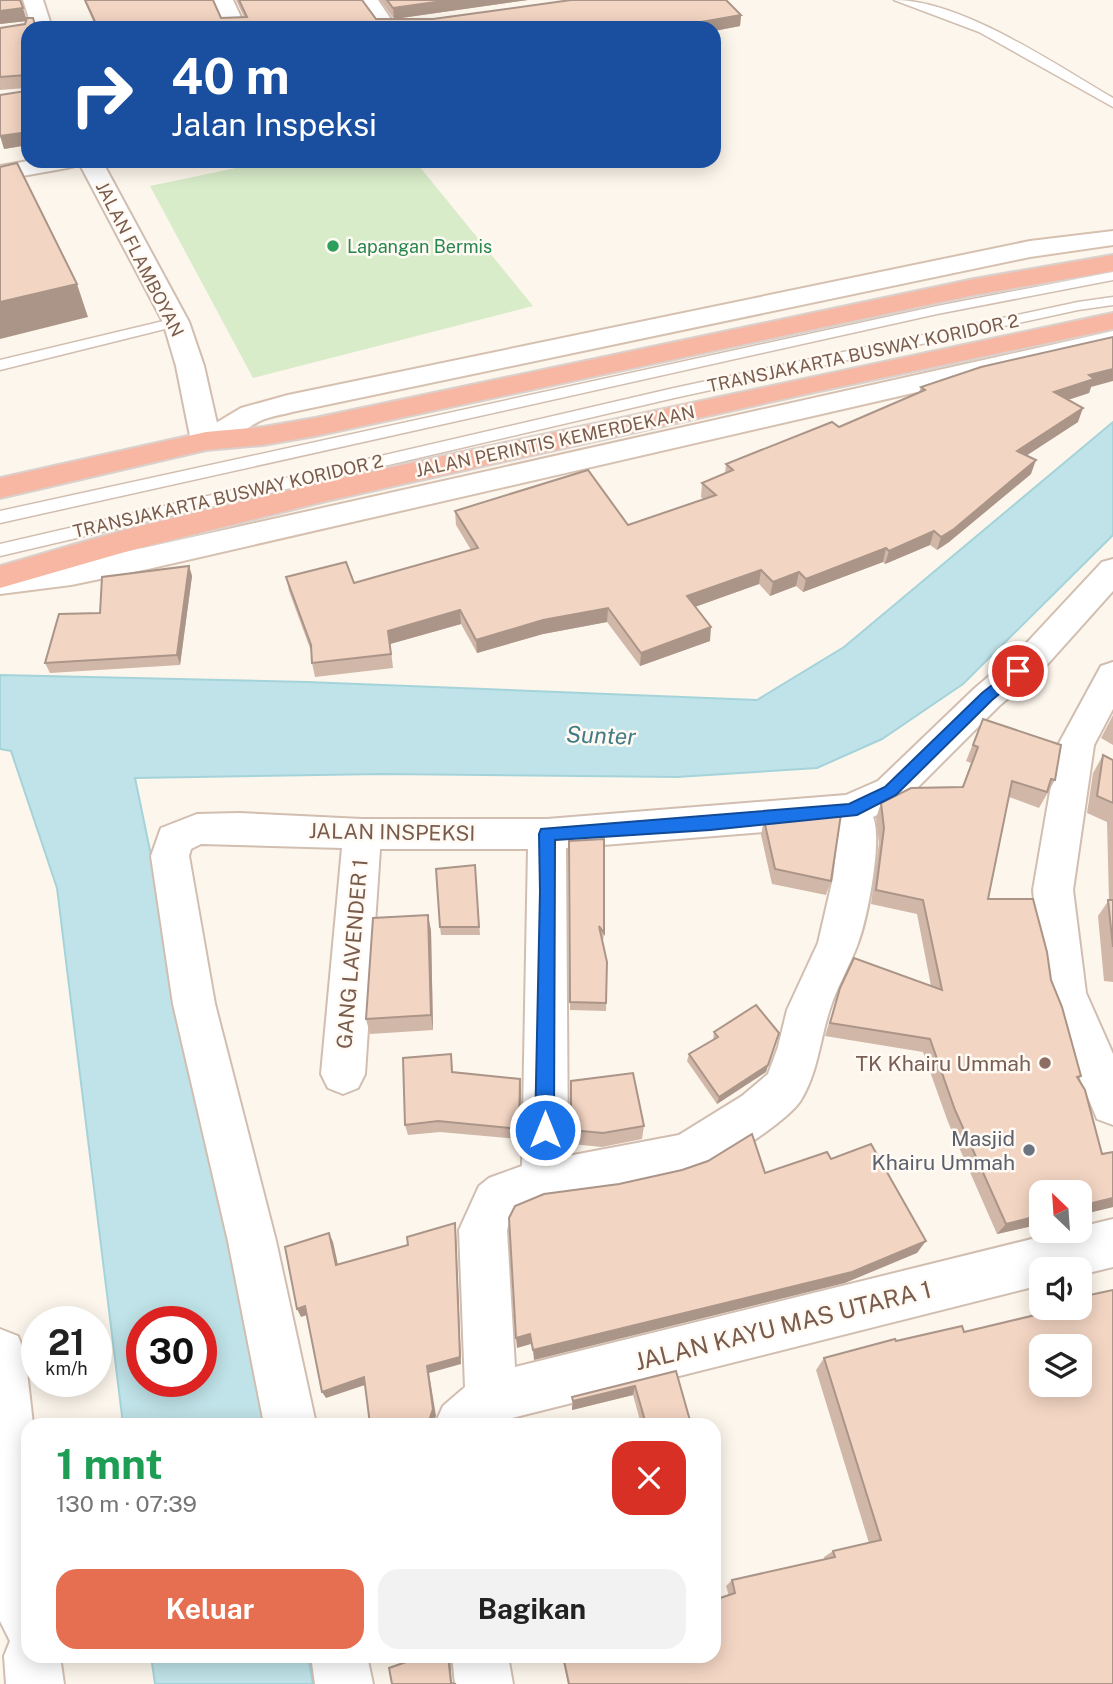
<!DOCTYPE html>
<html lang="id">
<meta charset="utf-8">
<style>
:root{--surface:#fff;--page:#f2f2f2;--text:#222;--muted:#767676;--accent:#e76f51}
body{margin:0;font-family:"Public Sans",sans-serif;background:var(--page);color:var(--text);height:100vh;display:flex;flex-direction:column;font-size:26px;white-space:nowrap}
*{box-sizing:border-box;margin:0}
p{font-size:23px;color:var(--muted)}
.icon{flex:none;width:38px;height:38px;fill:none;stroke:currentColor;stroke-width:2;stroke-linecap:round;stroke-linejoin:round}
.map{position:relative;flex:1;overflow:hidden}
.details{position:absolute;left:21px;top:1418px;width:700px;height:245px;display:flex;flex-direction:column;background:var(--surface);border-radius:21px;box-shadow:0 4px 18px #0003}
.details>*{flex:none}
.hud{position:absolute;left:21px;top:21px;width:700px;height:147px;border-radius:21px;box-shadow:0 4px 18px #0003;background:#1a4fa0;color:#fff;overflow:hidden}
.needle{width:46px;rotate:335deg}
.buttons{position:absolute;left:1029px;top:1180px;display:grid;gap:14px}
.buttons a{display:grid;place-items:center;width:63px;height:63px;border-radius:14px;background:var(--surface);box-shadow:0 4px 18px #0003;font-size:35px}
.speed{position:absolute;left:21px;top:1306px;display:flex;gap:14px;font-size:35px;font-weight:700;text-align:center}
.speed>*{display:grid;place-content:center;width:91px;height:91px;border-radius:50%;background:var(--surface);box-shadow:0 4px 18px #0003;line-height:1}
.speed small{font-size:18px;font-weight:400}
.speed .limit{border:10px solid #d22;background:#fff;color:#111}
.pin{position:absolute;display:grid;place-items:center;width:60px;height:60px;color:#fff;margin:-30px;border:4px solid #fff;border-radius:50%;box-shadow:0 2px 7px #0007}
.me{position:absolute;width:77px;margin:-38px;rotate:0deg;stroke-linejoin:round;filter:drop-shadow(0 0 5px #0008)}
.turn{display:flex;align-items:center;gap:24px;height:147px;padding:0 35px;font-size:32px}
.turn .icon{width:91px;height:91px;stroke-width:2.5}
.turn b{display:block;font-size:49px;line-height:60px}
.round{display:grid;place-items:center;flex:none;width:74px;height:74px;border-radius:21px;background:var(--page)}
.head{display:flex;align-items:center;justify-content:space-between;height:119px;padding:0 35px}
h1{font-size:42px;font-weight:700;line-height:52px;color:#1e9e55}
.cta{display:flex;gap:14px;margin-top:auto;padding:14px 35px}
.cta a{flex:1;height:80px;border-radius:21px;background:var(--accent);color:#fff;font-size:28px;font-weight:700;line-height:80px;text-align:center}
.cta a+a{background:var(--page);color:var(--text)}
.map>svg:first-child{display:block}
.green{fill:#d8ecc9}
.water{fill:#bfe3e8;stroke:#a5d3da;stroke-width:2;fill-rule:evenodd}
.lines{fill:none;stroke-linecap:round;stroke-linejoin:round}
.lane-casing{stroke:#d1beb0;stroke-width:3}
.street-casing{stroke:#d1beb0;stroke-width:4}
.secondary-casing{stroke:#d6c0b0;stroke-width:4}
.highway-casing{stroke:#dad1cd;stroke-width:4}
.lane{fill:#fff;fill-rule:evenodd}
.street{fill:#fff;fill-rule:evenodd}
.secondary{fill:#fff;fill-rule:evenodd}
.highway{fill:#f7b7a3;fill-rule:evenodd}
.wall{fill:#d1b7a8}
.shaded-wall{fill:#aa9588}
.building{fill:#f3d5c3;stroke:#aa9588;stroke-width:2;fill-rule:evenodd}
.route{fill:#1a73e8;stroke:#114b97;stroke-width:2}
.leisure-dot{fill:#2e9e5b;stroke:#fffaf3;stroke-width:2.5}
.education-dot{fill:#8d6e63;stroke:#fffaf3;stroke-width:2.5}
.worship-dot{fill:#6b7280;stroke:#fffaf3;stroke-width:2.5}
.labels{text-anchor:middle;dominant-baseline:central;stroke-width:5;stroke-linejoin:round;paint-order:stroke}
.far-leisure-label{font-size:18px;fill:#27864d;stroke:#fffaf3;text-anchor:start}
.far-street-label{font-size:18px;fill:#7a5c4d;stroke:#fffaf3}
.street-label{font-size:21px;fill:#7a5c4d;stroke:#fffaf3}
.education-label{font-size:21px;fill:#785e54;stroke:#fffaf3;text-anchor:end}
.worship-label{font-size:21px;fill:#5b616d;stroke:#fffaf3;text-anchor:end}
.water-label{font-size:23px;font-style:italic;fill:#437c86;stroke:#fffaf3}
.near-street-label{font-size:24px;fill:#7a5c4d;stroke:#fffaf3}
</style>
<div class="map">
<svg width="1113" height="1684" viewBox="0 0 1113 1684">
<rect width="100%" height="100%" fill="#fdf6ec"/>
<path class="green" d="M269,161H415L533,306L253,378L150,186Z"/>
<g class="water">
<path d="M1113,422V535L963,684L882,739L817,768L677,777L382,774L135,778L214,1160L264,1424H123L57,888L11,751L0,749V675L307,682L757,700L844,647ZM142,1321H201V1381H142Z"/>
<path d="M151,1656H308L313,1684H155Z"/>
</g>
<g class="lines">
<g class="lane-casing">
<g id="lane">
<path d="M894,0C962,0 1054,64 1113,98V107L979,32Z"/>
<path d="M1113,272V280L937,314L0,523V511L937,306Z"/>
<path d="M1113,297V305L1078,310L674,398L0,556V544L674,388L1078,302Z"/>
<path d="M176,318L183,322L181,325L0,370V360Z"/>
</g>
</g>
<g class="street-casing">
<g id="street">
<path d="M23,0H43L52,28H32Z"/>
<path d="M213,0H233L246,28H226Z"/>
<path d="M358,0H378L397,28H377Z"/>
<path d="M28,161H102L189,322L204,366L221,441L216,447L206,450L196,447L191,441L176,366L163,322L78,161L75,166L67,168L0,180V166Z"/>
<path d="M1113,559V591L1045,667L999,706L904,801L873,817C883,839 867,921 857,946C849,967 837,987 830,1009C820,1039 818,1072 801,1100C789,1120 726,1160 703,1171C677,1184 620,1194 590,1198C567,1201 538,1200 518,1213C511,1217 509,1223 507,1230L515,1367L1068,1230H1080V1227L1113,1219V1267L1080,1275V1269H1041V1285L512,1418L498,1424H435L443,1406L465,1387L459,1230L479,1186L489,1178L522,1166L528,849H380L365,1074L358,1088L343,1094L328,1088L321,1074L342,848L201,844L191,849L189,856L215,1004L276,1241L316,1424H264L228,1241L173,1004L151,856L161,828L197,814L239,813L362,819H547L846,795L878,781L975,688L1021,649L1102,562ZM839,826L833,878L818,943L787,1010L778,1047L768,1074L742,1096L679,1135L568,1156L566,848Z"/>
<path d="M1113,662V709L1094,745L1073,890L1086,993L1113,1054V1125L1097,1119L1044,993L1033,890L1058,745L1101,666Z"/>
<path d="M0,1329L18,1336L25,1354L33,1424H28V1656H60L64,1684H6L4,1656L10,1641L0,1621Z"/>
<path d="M311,1656H367L373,1684H315Z"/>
<path d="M452,1656H508L513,1684H455Z"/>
</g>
</g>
<g class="secondary-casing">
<g id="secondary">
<path d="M1113,231V245L1030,257L292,412C282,415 270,416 260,421C239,431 220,454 196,447L191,441L196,435L241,408L288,395L1030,241Z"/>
<path d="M1113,331V347L148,569L71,585L0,594V572L71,563L148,547Z"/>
</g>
</g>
<g class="highway-casing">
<g id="highway">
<path d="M1113,255V271L974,295L315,436L263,445L206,450L0,498V478L206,432L263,427L315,418L974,279Z"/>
<path d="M1113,313V329L815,392L322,502L132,550L0,588V566L128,529L322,482Z"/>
</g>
</g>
<use href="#lane" class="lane"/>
<use href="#street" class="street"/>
<use href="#secondary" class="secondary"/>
<use href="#highway" class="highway"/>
</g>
<g class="wall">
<path d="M84,0H213L221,18L244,17L236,0H362L376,19L741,15L740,26L714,31V28H96Z"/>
<path d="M380,0H528L394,19Z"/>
<path d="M20,1L26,20L28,145L4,149L26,91V88L0,90V28L25,24L26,21L0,24Z"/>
<path d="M921,387H1091L1089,393L1068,400L1078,422L1026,455L1031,474L949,542L937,550L930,545L885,564L883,562L803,592L796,586L770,596L759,584L695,607L710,641L640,666L607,622L543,634L477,653L461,624L390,644L393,668L315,677L312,663L311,651L289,591L286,577L354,583L471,550L456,525L455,511L628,525L703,499L701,497L702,483L725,474L726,464L839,427L919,392Z"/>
<path d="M189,566L192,576L180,665L50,673L45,663L100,613Z"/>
<path d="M1113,715V745L1101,738Z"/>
<path d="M983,719L1055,780L1039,808L1009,797L988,899L1051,980L1081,1076L1079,1079L1102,1154L1113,1152V1207L1080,1215L1041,1192V1224L997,1234L948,1122L923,1052L825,1036L840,988L931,986L917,914L871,904L879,843L876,818L881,803L962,787L971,763L966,761Z"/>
<path d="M1103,755L1113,760V982L1104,981L1098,916L1109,900L1107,822L1087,813L1093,773Z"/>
<path d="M764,820L831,881L826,895L772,884L761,835Z"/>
<path d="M569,841L604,933L603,941L602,939L607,962L606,1011L570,1010Z"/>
<path d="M475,865L480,935H441L440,927Z"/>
<path d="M428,915L431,931L433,1030L370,1034L366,1019Z"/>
<path d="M714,1032L766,1072L717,1104L687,1061L689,1054L713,1040Z"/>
<path d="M451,1054L453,1072L520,1079V1139L440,1132L408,1135L405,1125Z"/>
<path d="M571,1081L644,1126L642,1139L602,1147L571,1144Z"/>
<path d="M1113,1290V1684H568L562,1656H714L729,1596L726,1586L732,1580L825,1560L824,1557L833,1551L869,1543L816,1370L824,1358L896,1341L964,1332L1080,1307V1300L1085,1296Z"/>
<path d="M676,1371L691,1424H641L633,1395L572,1410V1397Z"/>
</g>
<g class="shaded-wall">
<path d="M450,0H528L394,19L393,8Z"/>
<path d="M23,8L27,21L0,24V11Z"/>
<path d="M741,15L740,26L714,31V28H667Z"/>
<path d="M28,132V145L4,149L0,136Z"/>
<path d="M77,284L88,317L0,339V302Z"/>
<path d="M1113,369V381L1091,387L1089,393L1049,406L1054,392L1089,375Z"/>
<path d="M1083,408L1078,422L1012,465L1017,451Z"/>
<path d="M1036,460L1031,474L949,542L937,550L941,537Z"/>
<path d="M934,531L930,545L885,564L889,551Z"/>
<path d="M886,548L883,562L803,592L806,579Z"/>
<path d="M189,566L192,576L180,665L177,655Z"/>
<path d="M761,570L759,584L686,610L687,596Z"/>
<path d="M799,572L796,586L770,596L773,582Z"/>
<path d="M608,608L607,622L543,634L477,653L476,640L543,620Z"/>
<path d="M460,610L461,624L390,644L393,668L388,631Z"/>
<path d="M711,627L710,641L640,666L641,653Z"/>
<path d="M428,915L431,931L433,1030L431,1015Z"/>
<path d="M779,1033L766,1072L717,1104L719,1097Z"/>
<path d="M520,1079L521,1090L520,1139L519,1129Z"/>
<path d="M1113,1198V1207L1080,1215V1206Z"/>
<path d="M1041,1215V1224L997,1234L1006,1224Z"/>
<path d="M455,1223L456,1232L461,1364L429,1373L436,1416L432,1424L430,1418L427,1366Z"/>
<path d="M329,1233L333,1242L340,1274L336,1265Z"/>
<path d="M926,1241L917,1253L845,1283L534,1360L533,1350Z"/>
<path d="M305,1306L310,1314L301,1317L297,1309Z"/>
<path d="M530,1334L531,1344L517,1348L516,1338Z"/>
<path d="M364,1377L368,1384L326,1398L322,1392Z"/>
<path d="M635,1386L633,1395L572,1410L573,1401Z"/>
<path d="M448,1656H450L452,1684L451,1683Z"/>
</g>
<g class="building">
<path d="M0,0H20L23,8L0,11Z"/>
<path d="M85,0H213L221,18L247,17L239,0H362L376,19H433L571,0H726L741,15L667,28H98Z"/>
<path d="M387,0H450L393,8Z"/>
<path d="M27,18H33L36,28H28V132L0,136V95L26,91V75L0,77V28L25,24Z"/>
<path d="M17,163L77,284L0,302V167Z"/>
<path d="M1113,337V369L1089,375L1094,379L1054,392L1083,408L1017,451L1036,460L954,529L941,537L934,531L889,551L886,548L806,579L799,572L773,582L761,570L687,596L711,627L641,653L608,608L543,620L476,640L460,610L388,631L391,654L312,663L311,645L286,577L346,562L354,583L478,548L455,511L588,470L628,525L716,495L702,483L733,470L726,464L832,422L839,427L925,390L921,387L981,367Z"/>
<path d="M189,566L177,655L45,663L59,614L100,613L102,577Z"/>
<path d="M983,719L1061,745L1055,780L1051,779L1047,792L1012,781L988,899H1033L1047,952L1051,980L1062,1007L1081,1076L1077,1077L1085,1090L1102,1154L1113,1152V1198L1080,1206V1192H1041V1215L1006,1224L955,1110L930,1039L830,1023L840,988L854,958L942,990L923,900L876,890L884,828L881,803L911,788L963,787L978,747L973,745Z"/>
<path d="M1103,755L1113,760V803L1097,796Z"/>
<path d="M841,814L831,881L775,869L764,820Z"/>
<path d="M604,839V933L599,926L607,962L606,1003L570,1002L569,841Z"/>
<path d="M475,865L479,927H440L436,869Z"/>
<path d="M1108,900H1113V947Z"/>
<path d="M428,915L431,1015L366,1019L373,918Z"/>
<path d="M756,1005L779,1033L768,1065L719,1097L689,1054L718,1037L714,1032Z"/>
<path d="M451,1054L452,1072L520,1079L519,1129L438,1121L405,1125L403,1058Z"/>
<path d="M633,1073L644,1126L603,1133L571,1130V1081Z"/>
<path d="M752,1134L765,1173L827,1152L831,1159L871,1144L926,1241L852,1272L533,1350L530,1334L516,1338L509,1218L515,1206L544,1194L619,1184L682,1170L708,1161Z"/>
<path d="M455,1223L460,1357L427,1366L433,1409L430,1418L435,1420L436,1424H370L364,1377L322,1392L305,1306L297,1309L285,1247L329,1233L336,1265L408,1245L407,1237Z"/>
<path d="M1113,1290V1684H569L563,1656H714V1600L735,1593L732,1580L835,1557L833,1551L881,1540L824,1358L895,1339L896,1341L962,1326L964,1332L1069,1307H1080V1305L1088,1303L1085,1296ZM1041,1346H1080V1384H1041Z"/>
<path d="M676,1371L691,1424H646L635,1386L573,1401L572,1397Z"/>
<path d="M423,1656H448L451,1683L456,1684H392L389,1668Z"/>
</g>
<path class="route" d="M1018,665L1023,667V674L992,700L896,795L857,815L710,830L555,840L554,1130L551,1137L545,1139L538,1137L535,1130L540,891L539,834L541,829L849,804L885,787L982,693Z"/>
<circle class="leisure-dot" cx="333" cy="246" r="7"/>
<circle class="education-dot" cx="1045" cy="1063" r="7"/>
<circle class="worship-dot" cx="1029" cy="1150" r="7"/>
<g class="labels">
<g class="far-leisure-label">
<text x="347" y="246">Lapangan Bermis</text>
</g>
<g class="far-street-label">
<text transform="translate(140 259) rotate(63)">JALAN FLAMBOYAN</text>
<text transform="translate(863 353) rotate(-12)">TRANSJAKARTA BUSWAY KORIDOR 2</text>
<text transform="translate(555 441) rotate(-12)">JALAN PERINTIS KEMERDEKAAN</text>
<text transform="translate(228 496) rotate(-13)">TRANSJAKARTA BUSWAY KORIDOR 2</text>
</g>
<g class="street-label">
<text transform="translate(392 832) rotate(1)">JALAN INSPEKSI</text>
<text transform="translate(352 954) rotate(-85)">GANG LAVENDER 1</text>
</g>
<g class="education-label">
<text x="1031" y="1063">TK Khairu Ummah</text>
</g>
<g class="worship-label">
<text x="1015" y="1138">Masjid<tspan x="1015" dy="24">Khairu Ummah</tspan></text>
</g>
<g class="water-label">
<text transform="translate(601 735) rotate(2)">Sunter</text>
</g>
<g class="near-street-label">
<text transform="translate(783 1325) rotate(-14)">JALAN KAYU MAS UTARA 1</text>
</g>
</g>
</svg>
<div class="buttons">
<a><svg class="needle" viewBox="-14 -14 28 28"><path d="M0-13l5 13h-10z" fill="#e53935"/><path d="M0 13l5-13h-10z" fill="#767676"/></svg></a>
<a><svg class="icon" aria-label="sound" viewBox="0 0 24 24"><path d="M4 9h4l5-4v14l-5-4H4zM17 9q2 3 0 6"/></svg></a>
<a><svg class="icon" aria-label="layers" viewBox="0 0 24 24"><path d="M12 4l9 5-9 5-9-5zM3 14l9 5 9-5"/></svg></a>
</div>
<div class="speed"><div>21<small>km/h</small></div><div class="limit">30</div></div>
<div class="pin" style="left:1018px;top:671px;background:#d93025"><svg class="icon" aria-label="arrive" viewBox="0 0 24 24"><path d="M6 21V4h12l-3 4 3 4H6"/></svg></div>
<svg class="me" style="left:545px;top:1130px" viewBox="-20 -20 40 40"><circle r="17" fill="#1a73e8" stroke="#fff" stroke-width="3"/><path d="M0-11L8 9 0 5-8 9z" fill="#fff"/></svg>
<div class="hud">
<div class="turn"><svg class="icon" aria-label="right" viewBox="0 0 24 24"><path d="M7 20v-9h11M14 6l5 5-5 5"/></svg><div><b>40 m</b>Jalan Inspeksi</div></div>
</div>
<section class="details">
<div class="head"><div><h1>1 mnt</h1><p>130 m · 07:39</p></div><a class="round" style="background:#d93025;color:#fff"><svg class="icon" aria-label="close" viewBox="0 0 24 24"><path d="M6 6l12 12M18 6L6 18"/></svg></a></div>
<div class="cta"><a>Keluar</a><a>Bagikan</a></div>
</section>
</div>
